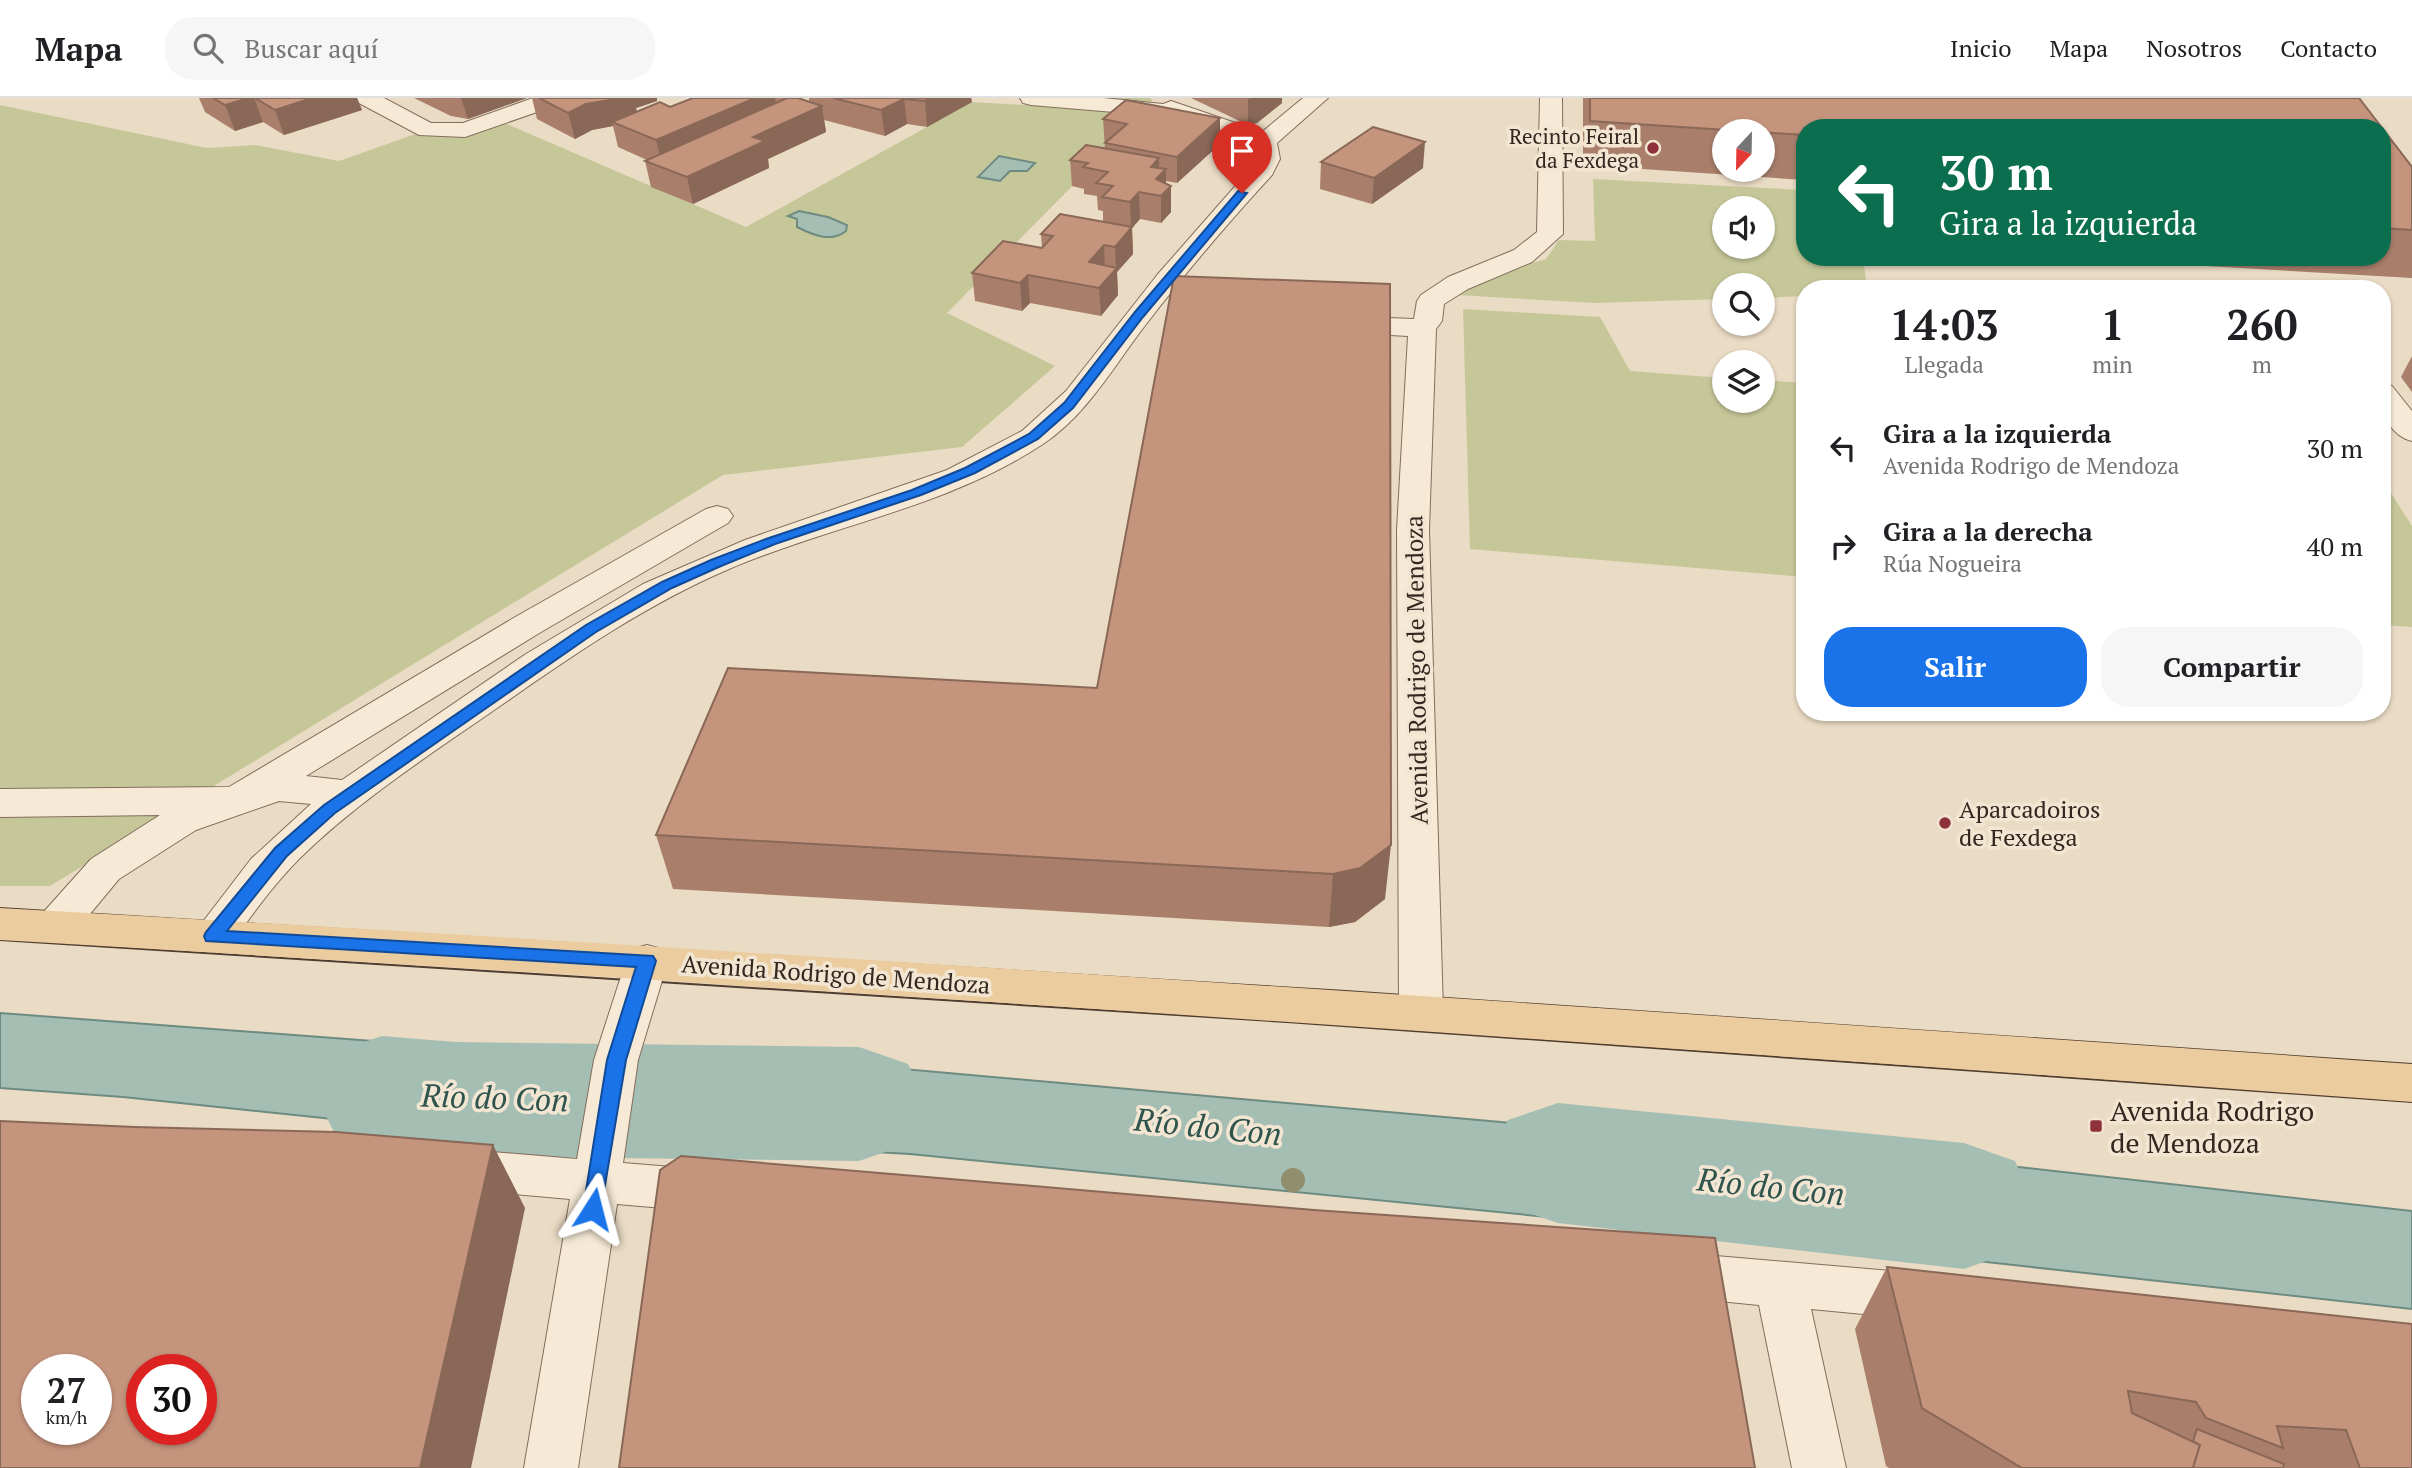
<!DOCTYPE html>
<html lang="es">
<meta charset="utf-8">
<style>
:root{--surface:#fff;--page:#f6f6f6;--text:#202124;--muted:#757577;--line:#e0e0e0;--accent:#1a73e8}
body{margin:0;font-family:"PT Serif",serif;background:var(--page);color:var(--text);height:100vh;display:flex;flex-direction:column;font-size:26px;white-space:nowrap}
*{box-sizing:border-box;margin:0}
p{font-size:23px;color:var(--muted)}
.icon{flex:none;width:38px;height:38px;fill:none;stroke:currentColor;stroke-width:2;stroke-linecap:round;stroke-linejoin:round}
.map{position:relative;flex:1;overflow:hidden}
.sheet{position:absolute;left:1796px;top:182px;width:595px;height:441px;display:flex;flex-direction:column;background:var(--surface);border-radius:28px;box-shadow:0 2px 5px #0004}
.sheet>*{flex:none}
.banner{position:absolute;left:1796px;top:21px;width:595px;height:147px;border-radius:28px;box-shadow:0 2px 5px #0004;background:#0b6e4f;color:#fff;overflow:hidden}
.needle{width:46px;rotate:202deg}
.fabs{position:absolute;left:1712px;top:21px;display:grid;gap:14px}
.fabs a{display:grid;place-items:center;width:63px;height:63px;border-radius:50%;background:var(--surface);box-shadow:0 2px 5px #0004;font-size:35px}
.speed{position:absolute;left:21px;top:1256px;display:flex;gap:14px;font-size:35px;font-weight:700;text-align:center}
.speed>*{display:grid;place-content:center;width:91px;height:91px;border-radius:50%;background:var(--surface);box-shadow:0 2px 5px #0004;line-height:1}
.speed small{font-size:18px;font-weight:400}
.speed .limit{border:10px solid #d22;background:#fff;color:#111}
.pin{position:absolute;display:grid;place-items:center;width:60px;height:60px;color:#fff;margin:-72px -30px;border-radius:50% 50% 50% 0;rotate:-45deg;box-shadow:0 0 7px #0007}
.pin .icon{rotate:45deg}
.me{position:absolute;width:77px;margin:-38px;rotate:9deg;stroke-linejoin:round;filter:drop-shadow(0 0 5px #0008)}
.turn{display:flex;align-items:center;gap:24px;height:147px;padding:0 28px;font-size:32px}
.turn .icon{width:91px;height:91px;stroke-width:2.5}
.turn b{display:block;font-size:49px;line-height:60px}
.eta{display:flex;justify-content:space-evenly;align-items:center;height:119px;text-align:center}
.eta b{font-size:42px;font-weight:600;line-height:49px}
.primary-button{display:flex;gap:14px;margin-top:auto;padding:14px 28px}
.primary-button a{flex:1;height:80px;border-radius:28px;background:var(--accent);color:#fff;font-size:28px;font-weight:600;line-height:80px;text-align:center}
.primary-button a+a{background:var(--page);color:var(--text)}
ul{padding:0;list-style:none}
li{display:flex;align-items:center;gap:21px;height:98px;padding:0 28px}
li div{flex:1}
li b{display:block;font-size:26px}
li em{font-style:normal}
header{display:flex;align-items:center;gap:42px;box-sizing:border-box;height:98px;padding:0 35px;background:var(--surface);border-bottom:2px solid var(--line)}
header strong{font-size:33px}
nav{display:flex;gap:38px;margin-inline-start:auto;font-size:24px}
.search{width:490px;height:63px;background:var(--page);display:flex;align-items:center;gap:18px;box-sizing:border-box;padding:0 24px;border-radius:28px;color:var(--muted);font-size:26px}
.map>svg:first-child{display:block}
.green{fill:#c6c799;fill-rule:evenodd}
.water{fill:#a5beb4;stroke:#6d8b81;stroke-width:2}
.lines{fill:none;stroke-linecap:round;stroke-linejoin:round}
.river{fill:#a5beb4;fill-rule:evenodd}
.minor-casing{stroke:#836d5c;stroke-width:2}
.major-casing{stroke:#513c30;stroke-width:2}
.minor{fill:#f6ead6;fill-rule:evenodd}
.major{fill:#ebcc9e;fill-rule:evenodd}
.tree{fill:#918e6e}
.wall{fill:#a97f6c;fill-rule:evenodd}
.shaded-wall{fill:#8a6858}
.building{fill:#c5947d;stroke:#8a6858;stroke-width:2;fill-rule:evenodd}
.route{fill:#1a73e8;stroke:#114b97;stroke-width:2}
.poi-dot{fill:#8d313a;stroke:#f2e6d3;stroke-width:2.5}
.labels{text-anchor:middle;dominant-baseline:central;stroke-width:7;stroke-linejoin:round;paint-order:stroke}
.far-poi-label{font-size:21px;fill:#34271f;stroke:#f2e6d3;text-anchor:end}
.street-label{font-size:24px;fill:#34271f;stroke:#f2e6d3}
.poi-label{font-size:24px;fill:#34271f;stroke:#f2e6d3;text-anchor:start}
.near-poi-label{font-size:28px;fill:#34271f;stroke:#f2e6d3;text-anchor:start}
.near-water-label{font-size:32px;font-style:italic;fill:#2f534d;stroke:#f2e6d3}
</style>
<header>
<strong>Mapa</strong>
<div class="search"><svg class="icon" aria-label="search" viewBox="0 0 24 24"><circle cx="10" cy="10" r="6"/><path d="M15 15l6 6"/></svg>Buscar aquí</div>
<nav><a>Inicio</a><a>Mapa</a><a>Nosotros</a><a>Contacto</a></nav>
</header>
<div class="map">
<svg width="2412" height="1370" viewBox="0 0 2412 1370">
<rect width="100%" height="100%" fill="#eadbc4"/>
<g class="green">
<path d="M1073,0H1150L1153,2L1139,11L1087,73L947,215L1055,268L962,349L723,377L50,788H0V7L207,50L255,47L339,63L427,32L493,20L746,129L972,4L1058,9Z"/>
<path d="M1593,81L1804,92V159H1863L1867,191H1804V198L1762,200V187H1724V201L1594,205L1457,197L1477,182L1546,161L1559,142L1595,143ZM1724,110H1762V149H1724Z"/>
<path d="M1463,211L1600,219L1630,273L1724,280V303H1762V282L1804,285V479L1470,451Z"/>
<path d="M2382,381L2412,428V529L2382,527Z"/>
</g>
<g class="water">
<path d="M999,58L1035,65L1027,73H1010L1000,83L978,79Z"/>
<path d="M799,113L828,119L847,127L846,133C831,145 813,137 797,129V121L788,118Z"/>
<path d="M0,915L413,946L546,973L533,1042L123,999L0,990Z"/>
<path d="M836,965L1716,1043L1720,1136L910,1056L692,1044L706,967Z"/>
<path d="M1794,1044L2412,1113V1211L1813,1145Z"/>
</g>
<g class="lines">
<g class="river">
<path d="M382,938L455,944L859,949L908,966L928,1006L908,1046L859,1063L455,1058L382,1050L334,1034L314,994L334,954Z"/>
<path d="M1558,1005L1964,1045L2015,1063L2036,1108L2015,1153L1964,1171L1558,1125L1508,1108L1487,1065L1508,1022Z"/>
</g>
<g class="minor-casing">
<g id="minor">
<path d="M356,0H384L431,25H463L533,0H566L563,5L465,39L419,37L359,5Z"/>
<path d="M1020,0H1103L1163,6L1171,3L1262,34L1303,0H1328L1277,45L1280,61L1272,77C1228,125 1186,174 1147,225C1115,266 1088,316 1043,346C948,409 832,427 729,471C647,506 573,557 500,608C431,656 359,702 299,761C272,788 251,819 228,849L213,854L198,849L192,838L251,761L311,706L279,703L196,732L119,781L70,840L55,845L40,840L34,829L40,818L91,761L160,717L0,719V691L229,689L517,518L706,411L717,408L728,411L733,418L728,425L541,534L306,678L342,682L526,556L643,486L745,442L947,372L1022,333L1066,293L1158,176L1252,69L1256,58L1255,47L1173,19L1031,7L1023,5Z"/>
<path d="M1540,0H1562L1563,136L1532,164L1468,191L1444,206L1442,223L1436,231L1429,432L1443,914L1436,926L1421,931L1406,926L1399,914L1397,432L1408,238L1337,234L1327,232L1323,226L1327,220L1337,218L1414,221L1417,203L1421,197L1448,179L1514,152L1537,134Z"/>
<path d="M2382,285L2392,288L2412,313V343C2385,336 2381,309 2382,285Z"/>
<path d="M647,847L662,851L668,863L638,962L623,1065L709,1072L726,1078L733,1093L726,1108L709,1114L617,1106L578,1370H524L570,1101L455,1091L438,1085L431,1071L438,1057L455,1051L577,1061L594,962L626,863L632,851Z"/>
<path d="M1669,1154L1926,1176L1944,1183L1951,1199L1944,1215L1926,1222L1811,1211L1846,1370H1792L1759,1207L1669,1198L1651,1192L1644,1176L1651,1160Z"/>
</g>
</g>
<g class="major-casing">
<path id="major" d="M0,810C805,855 1608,910 2412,966V1004C1608,945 805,889 0,842Z"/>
</g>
<use href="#minor" class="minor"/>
<use href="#major" class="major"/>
</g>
<circle class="tree" cx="1293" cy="1082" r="12"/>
<g class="wall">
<path d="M194,0H357L362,12L284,37L263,24L235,33L205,14L199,0Z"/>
<path d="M414,0H527L468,21L451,18Z"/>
<path d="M532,0H657V3L636,10L637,14L670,9L692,0H798L809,4V0H971L972,4L927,29L907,26L885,38L824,22L826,34L768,61L769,70L693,106L651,89L645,63L647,62L618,49L613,28L592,32L575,41L537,21Z"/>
<path d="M1191,0H1282V5L1257,25L1248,27Z"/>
<path d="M1583,0H2359L2412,69V180L2050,159H2382V30H1804V82L1583,67ZM1724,33H1762V72H1724Z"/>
<path d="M1220,20V46L1177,85L1166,83L1171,114L1161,125L1140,121L1132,130L1133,156L1117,174L1118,197L1101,218L1030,205L1022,213L975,203L972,175L1042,150L1041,136L1103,124V113L1098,112L1097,98L1084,96V91L1072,88L1070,62L1105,51L1103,21Z"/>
<path d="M1321,64L1423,70L1372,106L1320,91Z"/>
<path d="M2412,258V294L2401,279Z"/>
<path d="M1097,590L1385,801L1355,824L1329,829L673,791L656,737Z"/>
<path d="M1887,1169L2412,1226V1370H1889L1886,1368L1855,1231Z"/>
</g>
<g class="shaded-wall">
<path d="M249,0H254L263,24L235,33L225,7Z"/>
<path d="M312,0H357L362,12L284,37L275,12Z"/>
<path d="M461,0H527L468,21Z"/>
<path d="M619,0H657V3L636,10L639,23L612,24L613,28L592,32L575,41L568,15L586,6Z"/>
<path d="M755,0H775L778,17L662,68L656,42Z"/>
<path d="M931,0H971L972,4L927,29L925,3Z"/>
<path d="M1253,0H1282V5L1257,25L1248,27V1Z"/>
<path d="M904,1L907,26L885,38L881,12Z"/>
<path d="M822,8L826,34L768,61L769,70L693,106L687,79L753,39Z"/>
<path d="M1220,20V46L1177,85V59Z"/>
<path d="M1425,44L1423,70L1372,106L1374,80Z"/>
<path d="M1159,60V78L1166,71V93L1171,88V114L1161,125V98L1151,69Z"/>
<path d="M1139,94L1140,121L1132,130L1133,156L1117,174L1118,197L1101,218L1099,190L1116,171L1115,149L1131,131L1130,104Z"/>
<path d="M1104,147L1105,174L1089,164Z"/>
<path d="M1028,177L1030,205L1022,213L1020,185Z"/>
<path d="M1391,747L1385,801L1355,824L1329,829L1333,776Z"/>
<path d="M493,1047L525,1110L471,1370H420Z"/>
</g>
<g class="building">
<path d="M213,0H249L225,7Z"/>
<path d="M255,0H312L275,12Z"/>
<path d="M539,0H622L586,6L568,15Z"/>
<path d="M693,0H755L656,42L612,24L660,4L670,9Z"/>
<path d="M787,0H798L822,8L753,39L765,43L687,79L645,63Z"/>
<path d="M833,0H931L925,3L904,1L881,12Z"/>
<path d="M1590,0H2359L2412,69V132L2382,130V30H1804V37L1590,23Z"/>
<path d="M1126,2L1220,20L1177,59L1105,45L1127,26L1103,21Z"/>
<path d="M1373,29L1425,44L1374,80L1321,64Z"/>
<path d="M1086,47L1159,60L1151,69L1166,71L1156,81L1171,88L1161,98L1139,94L1130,104L1102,99L1113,88L1096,85L1108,74L1083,69L1088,65L1070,62Z"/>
<path d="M1060,116L1132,129L1115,149L1104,147L1089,164L1117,170L1099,190L1028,177L1020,185L972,175L1003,143L1042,150L1053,138L1041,136Z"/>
<path d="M1174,178L1390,186L1391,747L1360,770L1333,776L656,737L728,570L1097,590Z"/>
<path d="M0,1023L135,1029L336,1034L493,1047L420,1370H0ZM37,1272H96V1332H37ZM142,1272H201V1332H142Z"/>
<path d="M681,1058L1314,1112L1715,1140L1755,1370H619L660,1072Z"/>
<path d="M1887,1169L2412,1226V1370H2360L2346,1332L2277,1328L2283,1350L2206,1320L2196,1304L2128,1293L2132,1315L2200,1347L2193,1370H2022L1922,1310Z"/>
<path d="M2197,1331L2284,1366L2283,1370H2193L2200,1347L2193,1343Z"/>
</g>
<path class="route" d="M1238,93L1247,95L1143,219L1073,310L1038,341L975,375L921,397L775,446L721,468L672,490L596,534L335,715L287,758L227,833L653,858L656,863L626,962L600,1117L593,1120L586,1117L583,1111L607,962L636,869L206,843L204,838L206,834L275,750L324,707L586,527L662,484L711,462L766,441L912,392L965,370L1029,336L1064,305L1135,214Z"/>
<g class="poi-dot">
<circle cx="1653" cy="50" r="7"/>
<circle cx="1945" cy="725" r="7"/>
<rect x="2089" y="1021" width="14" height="14" rx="3.5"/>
</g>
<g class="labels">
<g class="far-poi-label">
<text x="1639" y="38">Recinto Feiral<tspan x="1639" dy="24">da Fexdega</tspan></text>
</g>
<g class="street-label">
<text transform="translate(1416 572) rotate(-91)">Avenida Rodrigo de Mendoza</text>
<text transform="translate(836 876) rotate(4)">Avenida Rodrigo de Mendoza</text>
</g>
<g class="poi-label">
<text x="1959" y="711">Aparcadoiros<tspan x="1959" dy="28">de Fexdega</tspan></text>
</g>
<g class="near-poi-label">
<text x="2110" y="1012">Avenida Rodrigo<tspan x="2110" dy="32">de Mendoza</tspan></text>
</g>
<g class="near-water-label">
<text transform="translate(495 999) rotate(2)">Río do Con</text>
<text transform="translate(1208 1028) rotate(6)">Río do Con</text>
<text transform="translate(1771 1088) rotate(6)">Río do Con</text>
</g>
</g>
</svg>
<div class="fabs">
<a><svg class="needle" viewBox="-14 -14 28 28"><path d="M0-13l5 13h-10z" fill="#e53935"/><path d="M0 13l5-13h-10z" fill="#757577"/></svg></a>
<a><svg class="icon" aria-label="sound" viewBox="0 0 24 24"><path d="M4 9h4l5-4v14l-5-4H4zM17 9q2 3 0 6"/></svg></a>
<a><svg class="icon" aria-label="search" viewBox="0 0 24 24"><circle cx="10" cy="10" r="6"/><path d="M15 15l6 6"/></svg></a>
<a><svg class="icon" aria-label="layers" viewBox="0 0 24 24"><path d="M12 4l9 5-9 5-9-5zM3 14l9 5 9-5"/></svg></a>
</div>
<div class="speed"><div>27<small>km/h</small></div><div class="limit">30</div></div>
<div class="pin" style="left:1242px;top:95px;background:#d93025"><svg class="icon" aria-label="arrive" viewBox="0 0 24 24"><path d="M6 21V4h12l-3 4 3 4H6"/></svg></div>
<svg class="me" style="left:593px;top:1111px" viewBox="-20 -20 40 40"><path d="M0-17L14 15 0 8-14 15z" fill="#1a73e8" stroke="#fff" stroke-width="4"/></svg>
<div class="banner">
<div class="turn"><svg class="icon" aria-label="left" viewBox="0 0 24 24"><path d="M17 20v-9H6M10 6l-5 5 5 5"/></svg><div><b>30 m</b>Gira a la izquierda</div></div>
</div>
<section class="sheet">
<div class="eta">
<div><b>14:03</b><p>Llegada</p></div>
<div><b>1</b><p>min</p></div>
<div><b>260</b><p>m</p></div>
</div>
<ul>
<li><svg class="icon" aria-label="left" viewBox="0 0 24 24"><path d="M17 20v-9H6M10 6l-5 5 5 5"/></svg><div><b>Gira a la izquierda</b><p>Avenida Rodrigo de Mendoza</p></div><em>30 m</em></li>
<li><svg class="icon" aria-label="right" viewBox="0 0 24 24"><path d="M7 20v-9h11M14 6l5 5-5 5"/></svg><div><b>Gira a la derecha</b><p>Rúa Nogueira</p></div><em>40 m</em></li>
</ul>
<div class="primary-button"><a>Salir</a><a>Compartir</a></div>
</section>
</div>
